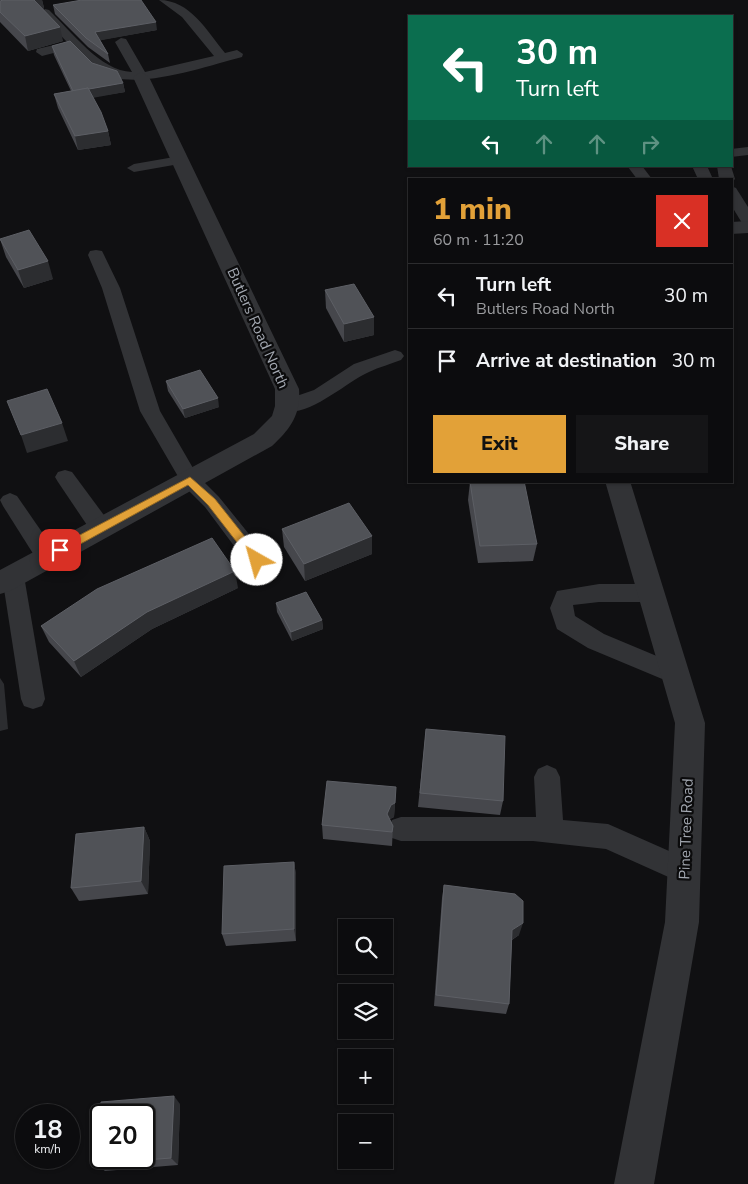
<!DOCTYPE html>
<meta charset="utf-8">
<style>
:root{--surface:#0c0c0e;--page:#151517;--text:#f1f3f6;--muted:#9a9b9e;--line:#2c2c2e;--accent:#e2a138}
body{margin:0;font-family:"Nunito Sans",sans-serif;background:var(--page);color:var(--text);height:100vh;display:flex;flex-direction:column;font-size:19px;white-space:nowrap}
*{box-sizing:border-box;margin:0}
p{font-size:16px;color:var(--muted)}
.icon{flex:none;width:28px;height:28px;fill:none;stroke:currentColor;stroke-width:2;stroke-linecap:round;stroke-linejoin:round}
.map{position:relative;flex:1;overflow:hidden}
.side{position:absolute;left:408px;top:178px;width:325px;height:305px;display:flex;flex-direction:column;background:var(--surface);border-radius:0px;box-shadow:0 1px 4px #0004,0 0 0 1px var(--line)}
.side>*{flex:none}
.top-card{position:absolute;left:408px;top:15px;width:325px;height:152px;border-radius:0px;box-shadow:0 1px 4px #0004,0 0 0 1px var(--line);background:#0b6e4f;color:#fff;overflow:hidden}
.buttons{position:absolute;left:338px;top:919px;display:grid;gap:10px}
.buttons a{display:grid;place-items:center;width:55px;height:55px;border-radius:0px;background:var(--surface);box-shadow:0 1px 4px #0004,0 0 0 1px var(--line);font-size:25px}
.speed{position:absolute;left:15px;top:1104px;display:flex;gap:10px;font-size:25px;font-weight:700;text-align:center}
.speed>*{display:grid;place-content:center;width:65px;height:65px;border-radius:50%;background:var(--surface);box-shadow:0 1px 4px #0004,0 0 0 1px var(--line);line-height:1}
.speed small{font-size:12px;font-weight:400}
.speed .limit{border:2px solid #111;border-radius:8px;background:#fff;color:#111}
.pin{position:absolute;display:grid;place-items:center;width:42px;height:42px;color:#fff;margin:-21px;border-radius:10px;box-shadow:0 2px 8px #0006}
.me{position:absolute;width:55px;margin:-28px;rotate:322deg;stroke-linejoin:round;filter:drop-shadow(0 0 4px #0008)}
.turn{display:flex;align-items:center;gap:18px;height:105px;padding:0 25px;font-size:22px}
.turn .icon{width:65px;height:65px;stroke-width:2.5}
.turn b{display:block;font-size:35px;line-height:42px}
.lanes{display:flex;align-items:center;height:48px;padding:0 25px;background:#0003;justify-content:center;gap:25px;direction:ltr}
.lanes .off{opacity:.35}
.round{display:grid;place-items:center;flex:none;width:52px;height:52px;border-radius:0px;background:var(--page)}
.headline{display:flex;align-items:center;justify-content:space-between;height:85px;padding:0 25px}
h1{font-size:30px;font-weight:800;line-height:38px;color:var(--accent)}
.button{display:flex;gap:10px;margin-top:auto;padding:10px 25px}
.button a{flex:1;height:58px;border-radius:0px;background:var(--accent);color:#111;font-size:20px;font-weight:800;line-height:58px;text-align:center}
.button a+a{background:var(--page);color:var(--text)}
ul{padding:0;list-style:none}
li{display:flex;align-items:center;gap:15px;height:65px;padding:0 25px;border-top:1px solid var(--line)}
li div{flex:1}
li b{display:block;font-size:19px}
li em{font-style:normal}
.map>svg:first-child{display:block}
.lines{fill:none;stroke-linecap:round;stroke-linejoin:round}
.service{fill:#323336;fill-rule:evenodd}
.minor{fill:#323336;fill-rule:evenodd}
.wall{fill:#46474c}
.shaded-wall{fill:#2c2d30}
.building{fill:#505257;stroke:#5d5f65;fill-rule:evenodd}
.route{fill:#e2a138;stroke:#936924}
.labels{text-anchor:middle;dominant-baseline:central;stroke-width:4.5;stroke-linejoin:round;paint-order:stroke}
.street-label{font-size:15px;fill:#a3a8b1;stroke:#0b0b0c}
</style>
<div class="map">
<svg width="748" height="1184" viewBox="0 0 748 1184">
<rect width="100%" height="100%" fill="#101012"/>
<g class="lines">
<g class="service">
<path d="M159,0C190,0 207,31 225,53L237,50L243,54L242,57C202,67 131,94 95,70C87,64 80,55 73,48L42,56L36,52L37,49L67,42L39,13L45,9L49,10C71,31 100,71 132,72L115,42L121,38L126,39L145,72L214,56L182,17Z"/>
<path d="M748,147V155L731,157V149Z"/>
<path d="M180,156L187,160L185,163L134,172L127,168L134,164Z"/>
<path d="M642,166L652,179H637L628,167Z"/>
<path d="M692,166H707L713,179H698Z"/>
<path d="M717,166H731L735,179L732,182L731,179H719Z"/>
<path d="M731,186L736,188L748,207V225L742,223L731,205Z"/>
<path d="M96,250L102,251L104,255L120,288L160,411L197,475L219,497L265,554L268,560L265,566L257,568L249,566L205,507L183,485L140,411L102,288L88,255L90,251Z"/>
<path d="M395,350L401,352L404,356L401,360C391,364 379,367 369,372C346,382 309,418 282,411L279,406L282,401L314,390L354,364Z"/>
<path d="M65,470L72,472L109,522L112,528L109,534L101,536L93,534L58,482L55,477L58,472Z"/>
<path d="M10,493L17,496L55,551L58,557L55,563L47,565L39,563L3,506L0,500L3,496Z"/>
<path d="M13,567L21,570L24,576L45,699L42,706L33,709L24,706L21,699L2,576L5,570Z"/>
<path d="M599,584H651L659,587L662,593L659,599L651,602H599L573,605L575,616L604,634L683,667L687,674L683,681L675,684L667,681L588,648L557,629L550,608L557,591Z"/>
<path d="M547,765L556,769L560,777L563,820L608,824L694,862L698,871L694,880L684,884L606,849L533,841H401L392,838L388,829L392,820L401,817H536L534,777L538,769Z"/>
</g>
<g class="minor">
<path d="M141,72L149,77L299,389C301,415 290,429 272,446L10,591L0,594V570L254,434L272,416L275,406V389L133,77Z"/>
<path d="M748,221V233L731,234V222Z"/>
<path d="M605,481H630L705,723L699,922L654,1184H614L665,922L675,723Z"/>
</g>
</g>
<g class="wall">
<path d="M3,0H42L44,8L43,9L63,41L28,51L0,22V1Z"/>
<path d="M53,5L157,30L100,40L108,54L110,63L88,47L55,14Z"/>
<path d="M52,46L92,63L123,83L125,92L93,97L108,131L111,145L78,150L58,108L54,94L71,91L54,55Z"/>
<path d="M0,239L53,279L24,288L6,257Z"/>
<path d="M325,290L374,335L344,342L326,308Z"/>
<path d="M166,381L219,407L185,418L168,391Z"/>
<path d="M470,482L537,544L533,561L478,563L468,500Z"/>
<path d="M282,529L372,554L305,581L284,547Z"/>
<path d="M238,588L152,629L81,677L49,642L41,626Z"/>
<path d="M276,603L322,620L323,629L292,641L277,612Z"/>
<path d="M426,729L503,801L500,815L418,807Z"/>
<path d="M395,802L394,817L390,819V820L393,826L392,846L323,839L322,825Z"/>
<path d="M144,827L150,841L148,894L79,901L71,888Z"/>
<path d="M294,862L296,875V941L226,946L222,934Z"/>
<path d="M444,885L519,935L512,940L509,1004L506,1014L434,1006L442,898Z"/>
<path d="M180,1104L178,1165L105,1171L96,1164Z"/>
</g>
<g class="shaded-wall">
<path d="M34,0H42L44,8L38,14Z"/>
<path d="M156,22L157,30L97,41L95,32Z"/>
<path d="M60,27L63,41L28,51L25,36Z"/>
<path d="M123,83L125,92L76,101L74,92Z"/>
<path d="M108,131L111,145L78,150L75,136Z"/>
<path d="M48,261L53,279L24,288L18,270Z"/>
<path d="M374,317V335L344,342V324Z"/>
<path d="M218,398L219,407L185,418L183,409Z"/>
<path d="M62,423L68,441L27,453L21,435Z"/>
<path d="M372,536V554L305,581L304,564Z"/>
<path d="M235,571L238,588L152,629L81,677L74,661L147,612Z"/>
<path d="M322,620L323,629L292,641L291,632Z"/>
<path d="M0,678L4,684L8,729L0,731Z"/>
<path d="M396,787L394,817L390,819L386,828L387,814Z"/>
<path d="M144,827L150,841L148,894L141,881Z"/>
<path d="M294,862L296,875V941L294,929Z"/>
<path d="M523,923L519,935L508,942L512,930Z"/>
<path d="M174,1096L180,1104L178,1165L171,1158Z"/>
</g>
<g class="building">
<path d="M3,0H34L60,27L25,36L0,12V1Z"/>
<path d="M82,0H141L156,22L95,32L108,54L86,38L53,5Z"/>
<path d="M70,41L92,63L117,71L123,83L89,89L88,88L73,91L52,46Z"/>
<path d="M88,88L101,112L108,131L75,136L54,94Z"/>
<path d="M29,230L48,261L18,270L0,239Z"/>
<path d="M354,284L374,317L344,324L325,290Z"/>
<path d="M200,370L218,398L183,409L166,381Z"/>
<path d="M47,389L62,423L21,435L7,401Z"/>
<path d="M487,481H524L537,544L480,546L470,482Z"/>
<path d="M349,503L372,536L304,564L282,529Z"/>
<path d="M212,538L235,571L147,612L74,661L41,626L97,589Z"/>
<path d="M306,592L322,620L291,632L276,603Z"/>
<path d="M426,729L505,736L503,801L420,793Z"/>
<path d="M327,781L396,787L395,803L391,805L387,814L393,826L392,832L322,825Z"/>
<path d="M144,827L141,881L71,888L76,834Z"/>
<path d="M294,862V929L222,934L224,866Z"/>
<path d="M444,885L515,894L523,901V923L512,930L509,1004L436,995Z"/>
<path d="M174,1096L171,1158L96,1164L101,1102ZM101,1115H144V1158H101Z"/>
</g>
<path class="route" d="M190,477L215,499L261,557V563H253L208,505L188,485L64,553H57V547Z"/>
<g class="labels">
<g class="street-label">
<text transform="translate(258 328) rotate(66)">Butlers Road North</text>
<text transform="translate(686 829) rotate(-88)">Pine Tree Road</text>
</g>
</g>
</svg>
<div class="buttons">
<a><svg class="icon" aria-label="search" viewBox="0 0 24 24"><circle cx="10" cy="10" r="6"/><path d="M15 15l6 6"/></svg></a>
<a><svg class="icon" aria-label="layers" viewBox="0 0 24 24"><path d="M12 4l9 5-9 5-9-5zM3 14l9 5 9-5"/></svg></a>
<a>+</a>
<a>−</a>
</div>
<div class="speed"><div>18<small>km/h</small></div><div class="limit">20</div></div>
<div class="pin" style="left:60px;top:550px;background:#d93025"><svg class="icon" aria-label="arrive" viewBox="0 0 24 24"><path d="M6 21V4h12l-3 4 3 4H6"/></svg></div>
<svg class="me" style="left:257px;top:560px" viewBox="-20 -20 40 40"><circle r="19" fill="#fff"/><path d="M0-13L10 11 0 6-10 11z" fill="#e2a138"/></svg>
<div class="top-card">
<div class="turn"><svg class="icon" aria-label="left" viewBox="0 0 24 24"><path d="M17 20v-9H6M10 6l-5 5 5 5"/></svg><div><b>30 m</b>Turn left</div></div>
<div class="lanes"><svg class="icon" aria-label="left" viewBox="0 0 24 24"><path d="M17 20v-9H6M10 6l-5 5 5 5"/></svg><svg class="icon off" aria-label="ahead" viewBox="0 0 24 24"><path d="M12 20V5M6 11l6-6 6 6"/></svg><svg class="icon off" aria-label="ahead" viewBox="0 0 24 24"><path d="M12 20V5M6 11l6-6 6 6"/></svg><svg class="icon off" aria-label="right" viewBox="0 0 24 24"><path d="M7 20v-9h11M14 6l5 5-5 5"/></svg></div>
</div>
<section class="side">
<div class="headline"><div><h1>1 min</h1><p>60 m · 11:20</p></div><a class="round" style="background:#d93025;color:#fff"><svg class="icon" aria-label="close" viewBox="0 0 24 24"><path d="M6 6l12 12M18 6L6 18"/></svg></a></div>
<ul>
<li><svg class="icon" aria-label="left" viewBox="0 0 24 24"><path d="M17 20v-9H6M10 6l-5 5 5 5"/></svg><div><b>Turn left</b><p>Butlers Road North</p></div><em>30 m</em></li>
<li><svg class="icon" aria-label="arrive" viewBox="0 0 24 24"><path d="M6 21V4h12l-3 4 3 4H6"/></svg><div><b>Arrive at destination</b></div><em>30 m</em></li>
</ul>
<div class="button"><a>Exit</a><a>Share</a></div>
</section>
</div>
